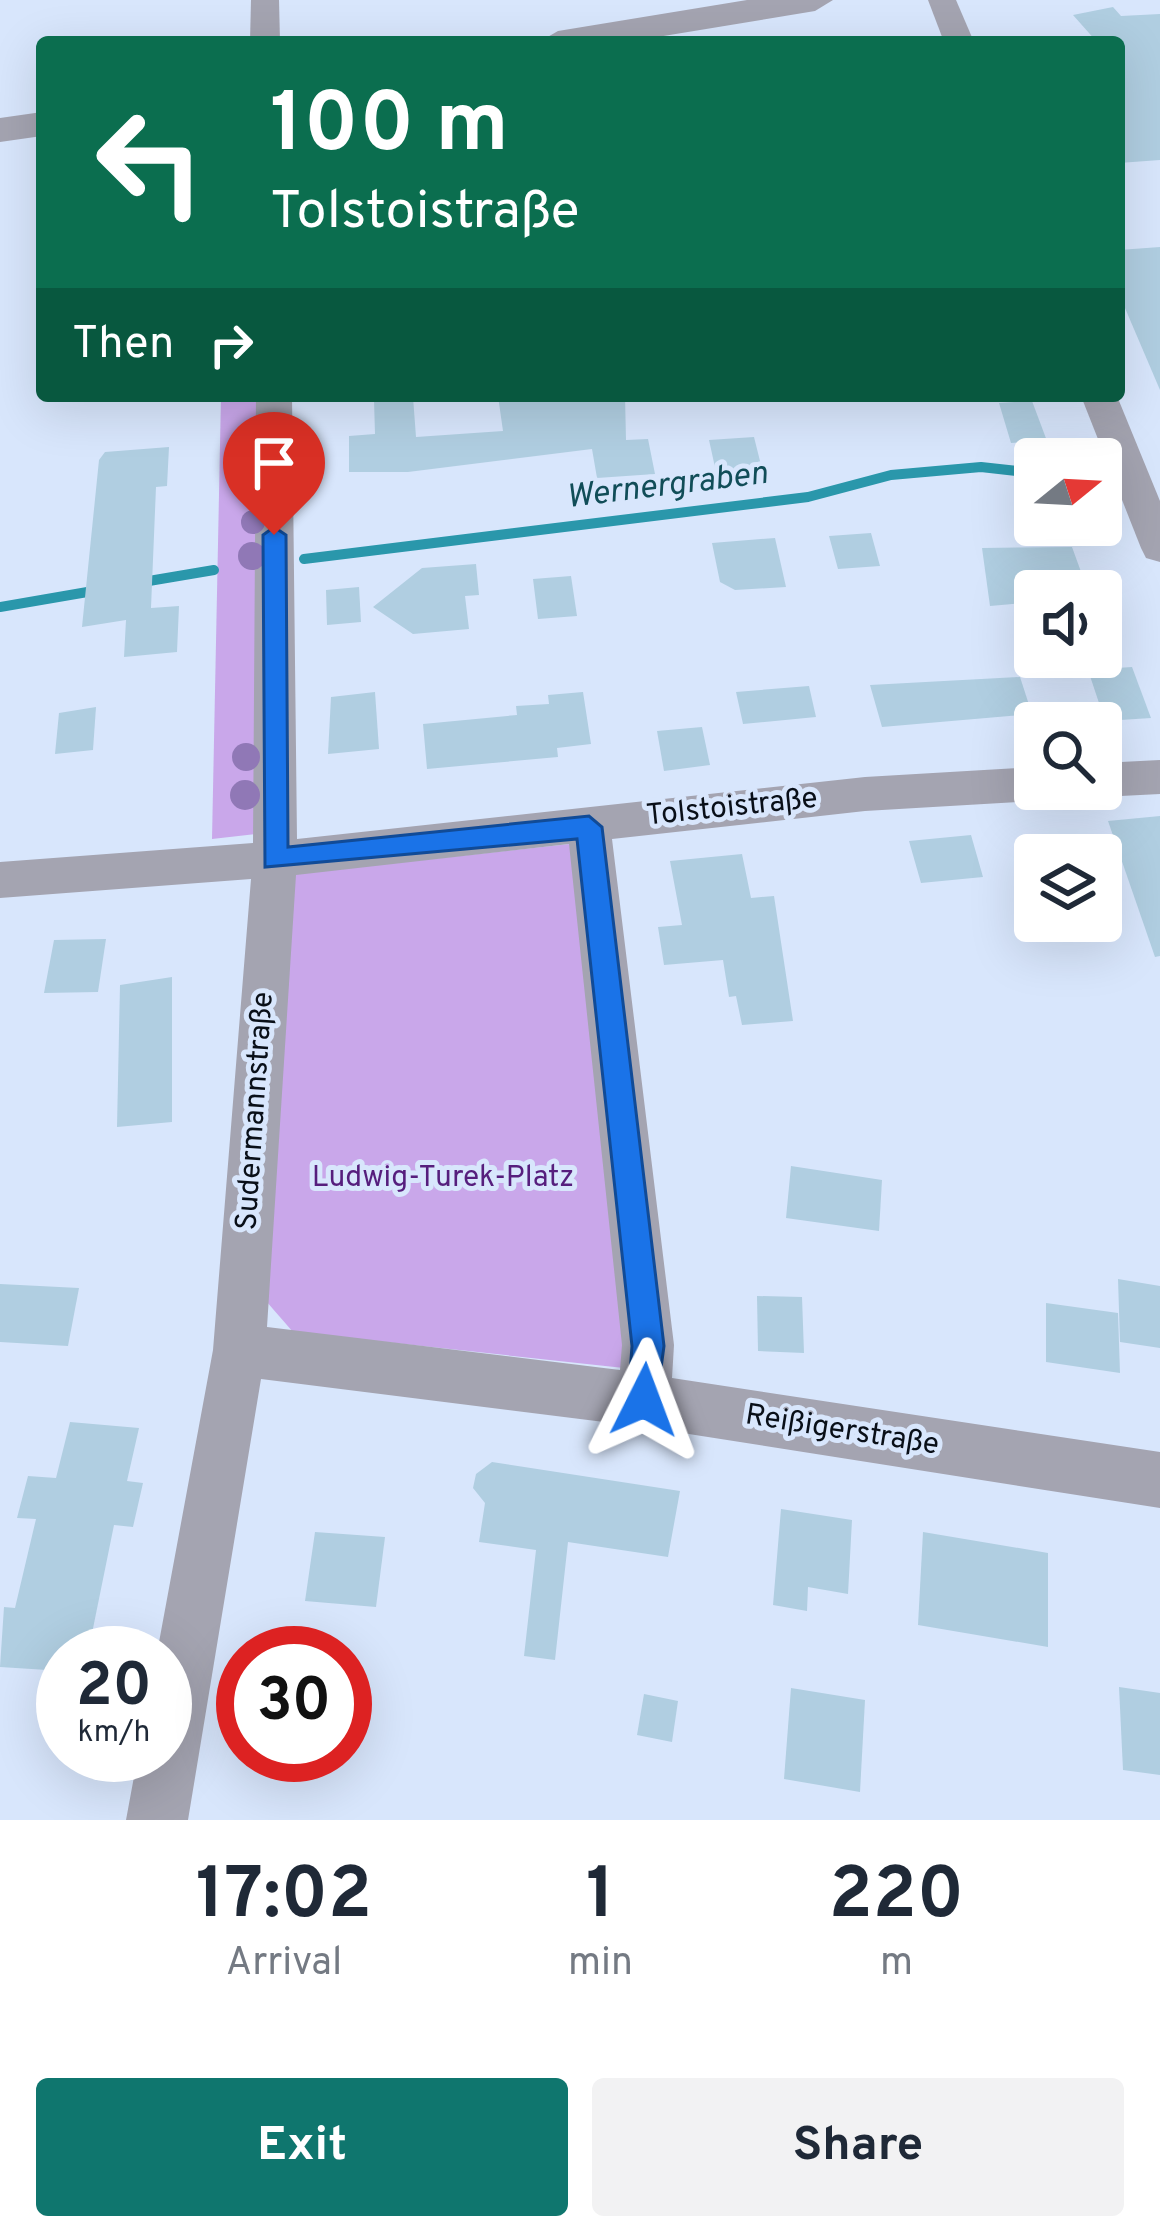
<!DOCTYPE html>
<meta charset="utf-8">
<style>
:root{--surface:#fff;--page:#f2f2f3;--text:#1f2937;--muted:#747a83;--accent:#0f766e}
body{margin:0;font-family:Overpass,sans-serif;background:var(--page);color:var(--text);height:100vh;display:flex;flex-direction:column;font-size:45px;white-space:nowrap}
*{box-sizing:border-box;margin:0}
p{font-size:39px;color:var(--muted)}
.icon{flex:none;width:66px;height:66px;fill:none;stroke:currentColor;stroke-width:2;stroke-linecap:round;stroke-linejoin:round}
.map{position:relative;height:1820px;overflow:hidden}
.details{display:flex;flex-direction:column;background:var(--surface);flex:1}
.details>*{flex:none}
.hud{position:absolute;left:36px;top:36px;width:1089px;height:366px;border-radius:12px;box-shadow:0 12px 48px #0002;background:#0b6e4f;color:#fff;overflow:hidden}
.needle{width:78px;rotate:72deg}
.tools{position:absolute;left:1014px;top:438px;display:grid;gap:24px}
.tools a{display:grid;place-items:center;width:108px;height:108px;border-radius:12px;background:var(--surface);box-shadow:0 12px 48px #0002;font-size:60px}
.speed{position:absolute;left:36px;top:1626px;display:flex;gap:24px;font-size:60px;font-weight:700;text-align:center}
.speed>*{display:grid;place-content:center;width:156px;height:156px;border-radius:50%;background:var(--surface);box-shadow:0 12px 48px #0002;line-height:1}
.speed small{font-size:30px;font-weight:400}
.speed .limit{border:18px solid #d22;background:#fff;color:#111}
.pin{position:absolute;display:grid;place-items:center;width:102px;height:102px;color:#fff;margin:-123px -51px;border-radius:50% 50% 50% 0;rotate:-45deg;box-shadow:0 0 12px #0007}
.pin .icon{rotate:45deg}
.me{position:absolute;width:132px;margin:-66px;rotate:3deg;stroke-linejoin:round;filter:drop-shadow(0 0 9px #0008)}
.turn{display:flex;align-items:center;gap:42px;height:252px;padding:0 36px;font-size:54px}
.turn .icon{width:156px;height:156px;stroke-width:2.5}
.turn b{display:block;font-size:84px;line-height:102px}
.then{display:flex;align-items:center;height:114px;padding:0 36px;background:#0003;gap:24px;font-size:45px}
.eta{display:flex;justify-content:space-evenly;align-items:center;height:204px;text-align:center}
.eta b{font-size:72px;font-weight:700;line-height:84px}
.button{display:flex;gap:24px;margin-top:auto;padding:24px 36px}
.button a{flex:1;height:138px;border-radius:12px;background:var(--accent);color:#fff;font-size:48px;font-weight:700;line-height:138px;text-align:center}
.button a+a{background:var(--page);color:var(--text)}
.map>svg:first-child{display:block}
.green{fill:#c9a7ea}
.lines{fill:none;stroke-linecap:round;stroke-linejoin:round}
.stream{stroke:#2a97ab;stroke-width:10}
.building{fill:#b0cee1}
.minor{fill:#a4a4b1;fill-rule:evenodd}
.tertiary{fill:#a4a4b1;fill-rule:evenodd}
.tree{fill:#9078b6}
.route{fill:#1a73e8;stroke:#114b97;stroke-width:3}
.labels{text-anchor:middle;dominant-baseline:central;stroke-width:10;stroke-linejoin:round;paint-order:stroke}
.street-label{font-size:30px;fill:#090f18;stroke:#d8e6fc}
.park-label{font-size:30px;fill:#561e7d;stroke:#d8e6fc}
.water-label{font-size:33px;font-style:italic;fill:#114d58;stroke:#d8e6fc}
</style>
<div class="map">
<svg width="1160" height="1820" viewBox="0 0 1160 1820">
<rect width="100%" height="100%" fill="#d8e6fc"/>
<g class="green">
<path d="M221,396H257L256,834L212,839Z"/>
<path d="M579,843L633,1369L293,1332L266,1301L293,874Z"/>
</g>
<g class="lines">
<g class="stream">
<path d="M1101,480L1118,481"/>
<path d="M304,559L808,497L891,475L981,467L1035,473"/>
<path d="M137,583L214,570"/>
<path d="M0,607L99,590"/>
</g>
</g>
<g class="building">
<path d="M1113,7L1121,16L1160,14V160L1119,163V42H1097L1073,15Z"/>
<path d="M1160,247V390L1119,294V250Z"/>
<path d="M498,396H625L626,440L648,439L655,474L597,478L592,449L408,472H349V436L375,434L374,400L413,397L416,437L503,431Z"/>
<path d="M1032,401L1047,441L1011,443L999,403Z"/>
<path d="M754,437L762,469L716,472L709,440Z"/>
<path d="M169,447L167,486L156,487L151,608L179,606L177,652L124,657L126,620L82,627L99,460L105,452Z"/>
<path d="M871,533L880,566L838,569L829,536Z"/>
<path d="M775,538L786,587L735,590L720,582L712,543Z"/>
<path d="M1072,547L1084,580H1028L1033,602L990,606L982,548Z"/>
<path d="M476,564L479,595L465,596L469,629L413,634L373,607L422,568Z"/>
<path d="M571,576L577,616L538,619L533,579Z"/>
<path d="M359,587L361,622L327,625L326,590Z"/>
<path d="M1132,667L1151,718L1105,721L1088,670Z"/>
<path d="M1020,677L1032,714L882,727L870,685Z"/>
<path d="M809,686L816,717L743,724L736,692Z"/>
<path d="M375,692L379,749L328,754L331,697Z"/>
<path d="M583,692L591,744L557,748L558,757L427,769L423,724L517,715L516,706L549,704L548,695Z"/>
<path d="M96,707L93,750L55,754L59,713Z"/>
<path d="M702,727L710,765L664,771L657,731Z"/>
<path d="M1160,816V956L1155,957L1108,821Z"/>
<path d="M971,835L983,877L921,883L909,841Z"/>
<path d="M742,854L751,898L774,896L793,1021L742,1025L736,996L729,997L723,960L664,965L658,927L682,925L670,861Z"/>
<path d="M106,939L98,992L44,993L54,940Z"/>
<path d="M172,977V1122L117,1127L120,985Z"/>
<path d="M791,1166L882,1180L879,1231L786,1218Z"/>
<path d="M1118,1279L1160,1286V1348L1120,1342Z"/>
<path d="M0,1284L79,1288L68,1346L0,1342Z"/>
<path d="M757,1296L802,1297L804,1353L758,1351Z"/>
<path d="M1046,1303L1118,1313L1120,1373L1046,1362Z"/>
<path d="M70,1422L139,1428L127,1481L143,1483L133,1527L114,1525L88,1653H63V1671L0,1667L4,1607L15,1608L36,1519L17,1518L28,1476L56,1478Z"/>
<path d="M492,1462L680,1491L668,1557L568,1542L555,1660L524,1656L536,1550L479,1542L485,1503L473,1488L476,1474Z"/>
<path d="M781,1509L852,1520L848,1594L808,1587L807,1611L773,1605Z"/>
<path d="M315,1532L385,1537L376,1607L305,1601Z"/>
<path d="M923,1532L1048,1553V1647L918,1625Z"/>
<path d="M1119,1687L1160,1693V1775L1123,1770Z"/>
<path d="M791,1688L865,1700L860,1792L784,1779Z"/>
<path d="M644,1694L678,1701L672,1742L637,1735Z"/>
</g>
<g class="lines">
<g class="minor">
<path d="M251,0H279L280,42H250Z"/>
<path d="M928,0H956L974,42H944Z"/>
<path d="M256,396H292L297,839L865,777L1035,767V789H1054L1035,801L865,811L612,839L674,1345L672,1378L1160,1452V1508L644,1427L261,1379L188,1820H126L138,1755H165V1653H157L213,1350L251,879L0,898V862L253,843ZM569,844L622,1345L620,1370L267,1327L296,875Z"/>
<path d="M1081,396H1117L1160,501V562L1146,558L1141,548Z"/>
<path d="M1160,760V794L1101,797L1084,789H1101V763Z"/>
</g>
<g class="tertiary">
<path d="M747,0H833L815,11L627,42H539L558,31Z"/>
<path d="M42,112V136L0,142V118Z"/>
</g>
</g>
<g class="tree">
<circle cx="253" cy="432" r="12"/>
<circle cx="254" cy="465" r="12"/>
<circle cx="253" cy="522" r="12"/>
<circle cx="252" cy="556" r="14"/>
<circle cx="246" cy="757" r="14"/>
<circle cx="245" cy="795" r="15"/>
</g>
<path class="route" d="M274,527L286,535L288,847L589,816L602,827L664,1346L655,1412L644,1416L632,1412L628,1400L632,1346L577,839L265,867L263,535Z"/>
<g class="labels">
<g class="street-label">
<text transform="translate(732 808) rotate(-6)">Tolstoistraße</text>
<text transform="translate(256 1111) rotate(-86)">Sudermannstraße</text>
<text transform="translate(842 1431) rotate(9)">Reißigerstraße</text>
</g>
<g class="park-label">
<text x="443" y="1178">Ludwig-Turek-Platz</text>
</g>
<g class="water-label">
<text transform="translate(667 487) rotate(-7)">Wernergraben</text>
</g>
</g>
</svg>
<div class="tools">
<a><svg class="needle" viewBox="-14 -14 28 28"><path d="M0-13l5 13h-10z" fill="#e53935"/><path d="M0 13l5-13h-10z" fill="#747a83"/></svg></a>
<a><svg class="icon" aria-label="sound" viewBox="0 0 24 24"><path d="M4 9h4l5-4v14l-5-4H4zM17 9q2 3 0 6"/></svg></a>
<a><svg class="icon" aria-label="search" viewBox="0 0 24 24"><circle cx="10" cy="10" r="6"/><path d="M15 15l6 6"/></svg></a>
<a><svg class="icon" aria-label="layers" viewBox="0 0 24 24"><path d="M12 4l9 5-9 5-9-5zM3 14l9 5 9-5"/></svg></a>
</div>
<div class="speed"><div>20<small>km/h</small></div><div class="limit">30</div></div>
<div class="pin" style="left:274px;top:535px;background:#d93025"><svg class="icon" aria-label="arrive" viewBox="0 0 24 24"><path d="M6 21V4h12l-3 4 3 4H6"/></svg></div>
<svg class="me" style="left:644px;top:1400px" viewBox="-20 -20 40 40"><path d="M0-17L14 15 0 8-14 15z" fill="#1a73e8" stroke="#fff" stroke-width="4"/></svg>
<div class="hud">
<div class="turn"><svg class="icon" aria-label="left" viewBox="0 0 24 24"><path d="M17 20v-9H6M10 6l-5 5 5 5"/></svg><div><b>100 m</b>Tolstoistraße</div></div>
<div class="then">Then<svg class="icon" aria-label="right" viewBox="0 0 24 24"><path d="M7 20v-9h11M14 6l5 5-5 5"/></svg></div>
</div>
</div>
<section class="details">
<div class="eta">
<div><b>17:02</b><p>Arrival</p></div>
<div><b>1</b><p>min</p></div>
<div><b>220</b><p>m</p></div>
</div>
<div class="button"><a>Exit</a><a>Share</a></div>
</section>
